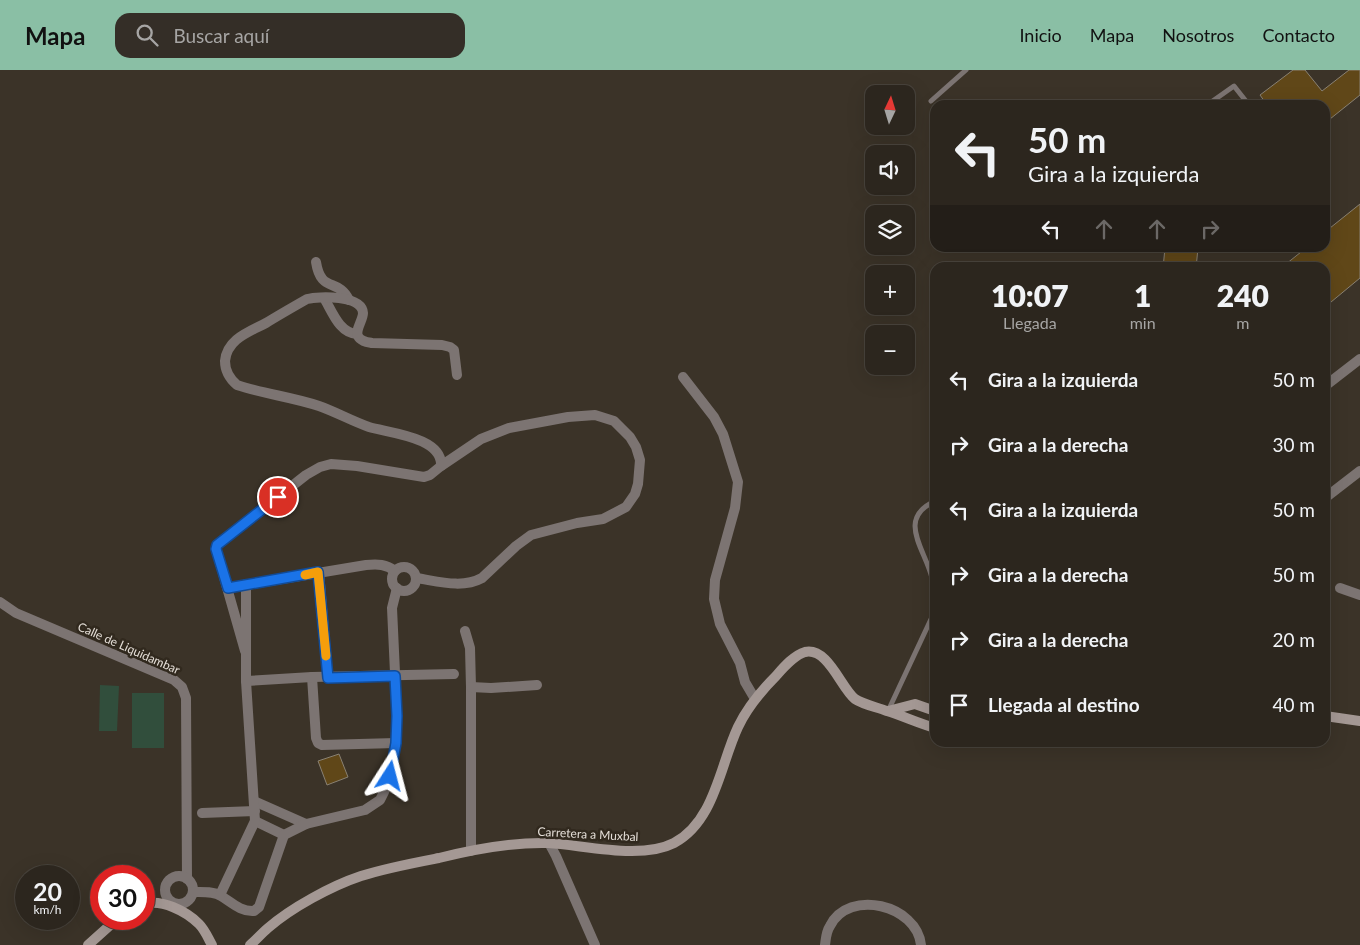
<!DOCTYPE html>
<html lang="es">
<meta charset="utf-8">
<style>
:root{--surface:#2c261e;--page:#342e27;--text:#f1f3f6;--muted:#a6a5a4;--line:#48433c;--accent:#8abfa5}
body{margin:0;font-family:Lato,sans-serif;background:var(--page);color:var(--text);height:100vh;display:flex;flex-direction:column;font-size:19px;white-space:nowrap}
*{box-sizing:border-box;margin:0}
p{font-size:16px;color:var(--muted)}
.icon{flex:none;width:28px;height:28px;fill:none;stroke:currentColor;stroke-width:2;stroke-linecap:round;stroke-linejoin:round}
.map{position:relative;flex:1;overflow:hidden}
.side{position:absolute;left:930px;top:192px;width:400px;height:485px;display:flex;flex-direction:column;background:var(--surface);border-radius:15px;box-shadow:0 5px 20px #0002,0 0 0 1px var(--line)}
.side>*{flex:none}
.banner{position:absolute;left:930px;top:30px;width:400px;height:152px;border-radius:15px;box-shadow:0 5px 20px #0002,0 0 0 1px var(--line);background:#2c261e;color:var(--text);overflow:hidden}
.needle{width:32px;rotate:4deg}
.tools{position:absolute;left:865px;top:15px;display:grid;gap:10px}
.tools a{display:grid;place-items:center;width:50px;height:50px;border-radius:10px;background:var(--surface);box-shadow:0 5px 20px #0002,0 0 0 1px var(--line);font-size:25px}
.speed{position:absolute;left:15px;top:795px;display:flex;gap:10px;font-size:25px;font-weight:700;text-align:center}
.speed>*{display:grid;place-content:center;width:65px;height:65px;border-radius:50%;background:var(--surface);box-shadow:0 5px 20px #0002,0 0 0 1px var(--line);line-height:1}
.speed small{font-size:12px;font-weight:400}
.speed .limit{border:8px solid #d22;background:#fff;color:#111}
.pin{position:absolute;display:grid;place-items:center;width:42px;height:42px;color:#fff;margin:-21px;border:2px solid #fff;border-radius:50%;box-shadow:0 1px 5px #0007}
.me{position:absolute;width:55px;margin:-28px;rotate:9deg;stroke-linejoin:round;filter:drop-shadow(0 0 4px #0008)}
.turn{display:flex;align-items:center;gap:18px;height:105px;padding:0 15px;font-size:22px}
.turn .icon{width:65px;height:65px;stroke-width:2.5}
.turn b{display:block;font-size:35px;line-height:42px}
.lanes{display:flex;align-items:center;height:48px;padding:0 15px;background:#0003;justify-content:center;gap:25px;direction:ltr}
.lanes .off{opacity:.35}
.eta{display:flex;justify-content:space-evenly;align-items:center;height:85px;text-align:center}
.eta b{font-size:30px;font-weight:800;line-height:35px}
ul{padding:0;list-style:none}
li{display:flex;align-items:center;gap:15px;height:65px;padding:0 15px}
li div{flex:1}
li b{display:block;font-size:19px}
li em{font-style:normal}
header{display:flex;align-items:center;gap:30px;box-sizing:border-box;height:70px;padding:0 25px;background:var(--accent);color:#111}
header strong{font-size:24px}
nav{display:flex;gap:28px;margin-inline-start:auto;font-size:18px}
.search{width:350px;height:45px;background:var(--page);display:flex;align-items:center;gap:12px;box-sizing:border-box;padding:0 18px;border-radius:15px;color:var(--muted);font-size:19px}
.map>svg:first-child{display:block}
.green{fill:#314e3c}
.building{fill:#604718;stroke:#898173}
.lines{fill:none;stroke-linecap:round;stroke-linejoin:round}
.lane{stroke:#7c7472;stroke-width:5}
.street{stroke:#7c7472;stroke-width:10}
.secondary{stroke:#a49894;stroke-width:10}
.route-casing{stroke:#114b97;stroke-width:12}
.route{stroke:#1a73e8;stroke-width:9}
.slow{stroke:#f59e0b;stroke-width:9}
.labels{text-anchor:middle;dominant-baseline:central;stroke-width:5;stroke-linejoin:round;paint-order:stroke}
.street-label{font-size:12px;fill:#e5dfd8;stroke:#31291e}
</style>
<header>
<strong>Mapa</strong>
<div class="search"><svg class="icon" aria-label="search" viewBox="0 0 24 24"><circle cx="10" cy="10" r="6"/><path d="M15 15l6 6"/></svg>Buscar aquí</div>
<nav><a>Inicio</a><a>Mapa</a><a>Nosotros</a><a>Contacto</a></nav>
</header>
<div class="map">
<svg width="1360" height="875" viewBox="0 0 1360 875">
<rect width="100%" height="100%" fill="#3b3328"/>
<g class="green">
<path d="M100,615L119,616L117,661H99Z"/>
<rect x="132" y="623" width="32" height="55"/>
</g>
<g class="building">
<path d="M1293,0H1305L1322,21L1349,0H1360V25L1325,53V35H1267L1260,25Z"/>
<path d="M1360,134V208L1325,237V198H1281L1306,178H1325V162Z"/>
<path d="M1165,178H1198L1196,198H1163Z"/>
<path d="M339,684L348,707L327,715L318,691Z"/>
</g>
<g class="lines">
<g class="lane">
<path d="M931,31L966,0"/>
<path d="M1207,35L1234,16L1249,35"/>
<path d="M888,641L932,547C934,534 934,521 932,508C925,479 896,449 935,431"/>
</g>
<g class="street">
<path d="M316,192C321,224 338,207 349,230"/>
<path d="M324,228C332,241 339,263 357,264"/>
<path d="M683,307L714,347L723,364L738,412L735,438L715,510L714,529L720,554L740,593L745,612L755,629"/>
<path d="M1325,316L1360,289"/>
<path d="M441,396C443,367 389,363 369,357C352,351 336,342 319,336C292,327 264,324 237,315C230,309 225,302 225,291C227,269 249,262 266,253C279,245 293,237 307,229C319,226 362,225 363,243C363,250 355,260 358,266C360,271 367,272 372,273L442,275L450,277L454,280L457,305"/>
<path d="M1325,428L1360,401"/>
<circle cx="404" cy="509" r="12"/>
<path d="M319,502L328,608"/>
<path d="M228,518L366,495C378,494 386,494 395,501"/>
<path d="M1340,518L1360,525"/>
<path d="M0,532L16,543L174,610L182,617L186,628L187,809"/>
<path d="M465,561L470,578L471,617V781"/>
<path d="M245,581L216,479L217,475L306,405L320,397L331,394L357,396L424,407L430,405L441,396L481,369L509,358L568,347L595,345L614,351L630,367L636,377L640,390L638,414L635,424L626,437L603,449L577,453L531,465L516,476L482,508C462,519 437,511 416,508"/>
<path d="M312,607L316,668L318,673L322,675L396,673"/>
<path d="M246,611L312,607L454,604"/>
<path d="M471,617L491,618L537,615"/>
<path d="M254,731L306,754"/>
<path d="M202,743L255,741"/>
<path d="M255,751L284,765"/>
<path d="M549,773L556,786L595,875"/>
<circle cx="179" cy="820" r="14"/>
<path d="M193,822C201,822 213,821 221,826C231,832 241,842 254,841L259,837L284,765L306,754L365,740L380,730L384,722L390,706L396,673L397,646L392,538L397,518"/>
<path d="M220,825L255,751L246,611V514"/>
<path d="M825,875C826,868 826,862 830,856C849,818 917,835 921,875"/>
</g>
<g class="secondary">
<path d="M888,641L915,634L935,641"/>
<path d="M1325,646L1360,651"/>
<path d="M144,834C162,829 186,841 199,854C205,860 208,868 212,875"/>
<path d="M88,875L117,849"/>
<path d="M250,875C256,870 262,863 268,858C291,838 331,816 361,806C386,798 413,793 439,788C475,779 511,772 548,773C584,775 641,790 674,773C715,751 720,695 738,657C747,638 761,621 776,606C783,598 794,585 805,582C828,577 841,618 855,629C864,635 877,637 887,641C903,646 918,653 935,658"/>
</g>
</g>
<g class="lines">
<g class="route-casing">
<path id="route" d="M278,427L217,475L216,479L228,518L318,502L328,608L395,606L397,646L396,673L390,706"/>
</g>
<use href="#route" class="route"/>
<path class="slow" d="M305,505L318,502L326,586"/>
</g>
<g class="labels">
<g class="street-label">
<text transform="translate(129 578) rotate(24)">Calle de Liquidambar</text>
<text transform="translate(588 764) rotate(3)">Carretera a Muxbal</text>
</g>
</g>
</svg>
<div class="tools">
<a><svg class="needle" viewBox="-14 -14 28 28"><path d="M0-13l5 13h-10z" fill="#e53935"/><path d="M0 13l5-13h-10z" fill="#a6a5a4"/></svg></a>
<a><svg class="icon" aria-label="sound" viewBox="0 0 24 24"><path d="M4 9h4l5-4v14l-5-4H4zM17 9q2 3 0 6"/></svg></a>
<a><svg class="icon" aria-label="layers" viewBox="0 0 24 24"><path d="M12 4l9 5-9 5-9-5zM3 14l9 5 9-5"/></svg></a>
<a>+</a>
<a>−</a>
</div>
<div class="speed"><div>20<small>km/h</small></div><div class="limit">30</div></div>
<div class="pin" style="left:278px;top:427px;background:#d93025"><svg class="icon" aria-label="arrive" viewBox="0 0 24 24"><path d="M6 21V4h12l-3 4 3 4H6"/></svg></div>
<svg class="me" style="left:390px;top:706px" viewBox="-20 -20 40 40"><path d="M0-17L14 15 0 8-14 15z" fill="#1a73e8" stroke="#fff" stroke-width="4"/></svg>
<div class="banner">
<div class="turn"><svg class="icon" aria-label="left" viewBox="0 0 24 24"><path d="M17 20v-9H6M10 6l-5 5 5 5"/></svg><div><b>50 m</b>Gira a la izquierda</div></div>
<div class="lanes"><svg class="icon" aria-label="left" viewBox="0 0 24 24"><path d="M17 20v-9H6M10 6l-5 5 5 5"/></svg><svg class="icon off" aria-label="ahead" viewBox="0 0 24 24"><path d="M12 20V5M6 11l6-6 6 6"/></svg><svg class="icon off" aria-label="ahead" viewBox="0 0 24 24"><path d="M12 20V5M6 11l6-6 6 6"/></svg><svg class="icon off" aria-label="right" viewBox="0 0 24 24"><path d="M7 20v-9h11M14 6l5 5-5 5"/></svg></div>
</div>
<section class="side">
<div class="eta">
<div><b>10:07</b><p>Llegada</p></div>
<div><b>1</b><p>min</p></div>
<div><b>240</b><p>m</p></div>
</div>
<ul>
<li><svg class="icon" aria-label="left" viewBox="0 0 24 24"><path d="M17 20v-9H6M10 6l-5 5 5 5"/></svg><div><b>Gira a la izquierda</b></div><em>50 m</em></li>
<li><svg class="icon" aria-label="right" viewBox="0 0 24 24"><path d="M7 20v-9h11M14 6l5 5-5 5"/></svg><div><b>Gira a la derecha</b></div><em>30 m</em></li>
<li><svg class="icon" aria-label="left" viewBox="0 0 24 24"><path d="M17 20v-9H6M10 6l-5 5 5 5"/></svg><div><b>Gira a la izquierda</b></div><em>50 m</em></li>
<li><svg class="icon" aria-label="right" viewBox="0 0 24 24"><path d="M7 20v-9h11M14 6l5 5-5 5"/></svg><div><b>Gira a la derecha</b></div><em>50 m</em></li>
<li><svg class="icon" aria-label="right" viewBox="0 0 24 24"><path d="M7 20v-9h11M14 6l5 5-5 5"/></svg><div><b>Gira a la derecha</b></div><em>20 m</em></li>
<li><svg class="icon" aria-label="arrive" viewBox="0 0 24 24"><path d="M6 21V4h12l-3 4 3 4H6"/></svg><div><b>Llegada al destino</b></div><em>40 m</em></li>
</ul>
</section>
</div>
